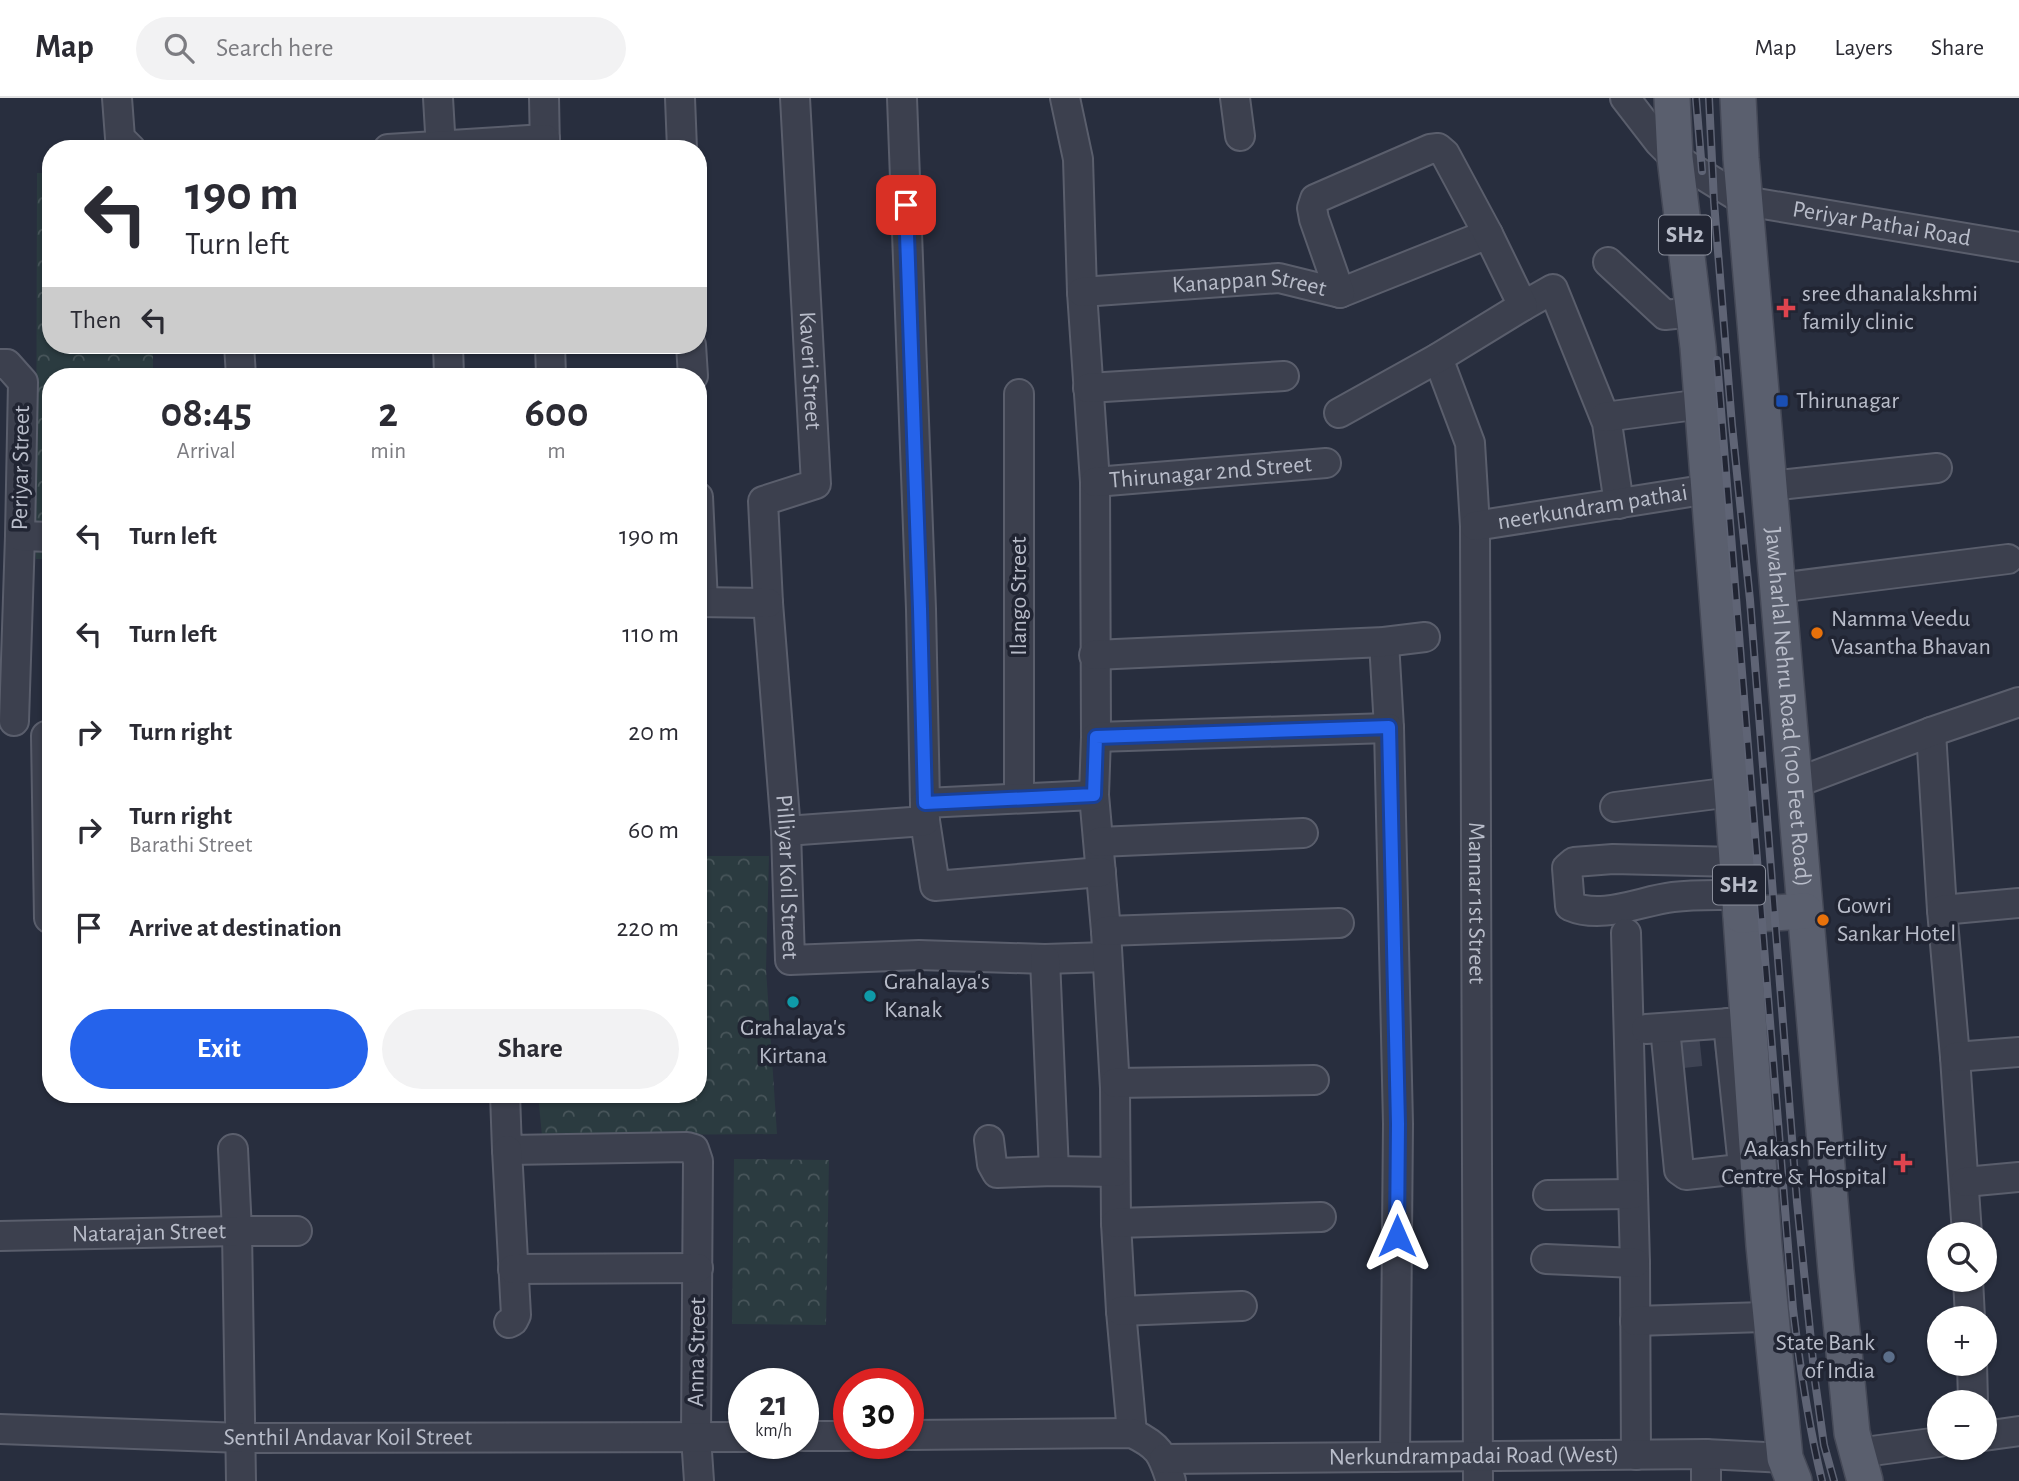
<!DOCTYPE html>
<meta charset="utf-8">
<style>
:root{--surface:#fff;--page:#f2f2f3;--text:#2b2b33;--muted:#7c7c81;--line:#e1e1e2;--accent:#2563eb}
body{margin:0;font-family:"Alegreya Sans",sans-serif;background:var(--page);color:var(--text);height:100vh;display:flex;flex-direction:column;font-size:26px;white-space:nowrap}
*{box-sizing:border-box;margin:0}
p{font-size:23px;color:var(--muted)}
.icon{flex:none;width:38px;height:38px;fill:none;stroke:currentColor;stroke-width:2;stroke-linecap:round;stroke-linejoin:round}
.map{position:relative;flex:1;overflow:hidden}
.panel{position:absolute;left:42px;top:270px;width:665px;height:735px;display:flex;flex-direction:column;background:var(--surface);border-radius:28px;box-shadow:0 2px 5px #0004}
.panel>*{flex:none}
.banner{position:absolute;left:42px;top:42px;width:665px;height:214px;border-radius:28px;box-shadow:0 2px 5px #0004;background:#fff;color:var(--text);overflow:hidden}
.buttons{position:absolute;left:1927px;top:1124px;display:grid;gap:14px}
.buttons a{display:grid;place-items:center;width:70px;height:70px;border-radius:50%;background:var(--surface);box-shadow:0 2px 5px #0004;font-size:35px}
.speed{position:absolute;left:728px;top:1270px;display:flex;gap:14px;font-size:35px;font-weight:700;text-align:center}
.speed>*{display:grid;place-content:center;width:91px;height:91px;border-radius:50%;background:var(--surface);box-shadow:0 2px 5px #0004;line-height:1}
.speed small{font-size:18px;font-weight:400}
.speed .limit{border:10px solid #d22;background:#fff;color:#111}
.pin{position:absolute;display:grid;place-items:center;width:60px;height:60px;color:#fff;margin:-30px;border-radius:14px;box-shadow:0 4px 10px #0006}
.me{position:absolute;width:77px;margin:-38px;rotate:0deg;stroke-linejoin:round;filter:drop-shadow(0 0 5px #0008)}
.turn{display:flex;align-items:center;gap:24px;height:147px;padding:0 28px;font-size:32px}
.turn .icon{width:91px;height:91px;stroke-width:2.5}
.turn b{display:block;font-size:49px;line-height:60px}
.then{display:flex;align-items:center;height:66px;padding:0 28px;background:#0003;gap:14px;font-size:26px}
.eta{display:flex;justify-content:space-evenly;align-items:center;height:119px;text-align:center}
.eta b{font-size:42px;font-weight:700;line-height:49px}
.cta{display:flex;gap:14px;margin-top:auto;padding:14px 28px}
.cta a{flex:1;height:80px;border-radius:42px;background:var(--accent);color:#fff;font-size:28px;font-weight:700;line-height:80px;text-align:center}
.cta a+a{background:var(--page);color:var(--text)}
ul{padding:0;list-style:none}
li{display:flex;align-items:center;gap:21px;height:98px;padding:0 28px}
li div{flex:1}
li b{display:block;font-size:26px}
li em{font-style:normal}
header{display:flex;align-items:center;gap:42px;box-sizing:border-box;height:98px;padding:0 35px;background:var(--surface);border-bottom:2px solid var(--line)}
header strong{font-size:33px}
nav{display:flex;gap:38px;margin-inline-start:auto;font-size:24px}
.search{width:490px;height:63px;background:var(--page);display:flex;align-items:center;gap:18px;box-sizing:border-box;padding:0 24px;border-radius:38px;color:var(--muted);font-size:26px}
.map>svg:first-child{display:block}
.park{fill:url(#park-crowns)}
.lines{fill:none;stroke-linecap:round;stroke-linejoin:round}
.minor-tunnel{stroke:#3e4353;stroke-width:28;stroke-dasharray:28 14;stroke-linecap:butt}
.minor-casing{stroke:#5a5e6c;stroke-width:32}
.major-casing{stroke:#454957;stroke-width:38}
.minor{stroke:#3c404e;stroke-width:28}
.major{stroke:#5a5f6e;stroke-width:35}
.rail-casing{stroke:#5f6475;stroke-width:8}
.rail{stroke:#212533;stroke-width:5;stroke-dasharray:16;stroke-linecap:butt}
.route-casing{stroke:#184099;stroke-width:18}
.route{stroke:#2563eb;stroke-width:12}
.health-dot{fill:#e0444e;stroke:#212533;stroke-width:2.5}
.transit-dot{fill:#1a4fb4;stroke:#212533;stroke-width:2.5}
.food-dot{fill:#e8710a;stroke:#212533;stroke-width:2.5}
.culture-dot{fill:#0f9aa8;stroke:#212533;stroke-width:2.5}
.service-dot{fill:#5c6f8a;stroke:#212533;stroke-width:2.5}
.labels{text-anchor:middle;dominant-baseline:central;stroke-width:7;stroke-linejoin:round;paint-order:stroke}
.shield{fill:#212533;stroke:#8b8f9c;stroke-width:2}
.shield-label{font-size:23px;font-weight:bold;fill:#b8bcc9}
.street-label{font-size:24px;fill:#b8bcc9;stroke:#212533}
.poi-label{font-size:24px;fill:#b8bcc9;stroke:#212533;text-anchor:start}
</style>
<header>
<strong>Map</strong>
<div class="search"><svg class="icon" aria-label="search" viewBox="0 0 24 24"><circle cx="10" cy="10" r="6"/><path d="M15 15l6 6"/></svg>Search here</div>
<nav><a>Map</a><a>Layers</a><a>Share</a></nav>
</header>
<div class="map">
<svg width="2019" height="1383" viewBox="0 0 2019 1383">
<defs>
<pattern id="park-crowns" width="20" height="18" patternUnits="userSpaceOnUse" patternTransform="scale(1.75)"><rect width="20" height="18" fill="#2b3b40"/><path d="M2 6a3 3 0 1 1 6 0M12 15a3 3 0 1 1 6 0" fill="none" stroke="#48555a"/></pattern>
</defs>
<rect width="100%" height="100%" fill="#282e3e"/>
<g class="park">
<path d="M37,75H51V247H153V278H51V461H36Z"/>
<path d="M698,758H769L766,871L777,1036L542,1038L538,996H698Z"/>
<path d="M734,1061L829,1062L826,1227L732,1226Z"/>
</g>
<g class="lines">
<path class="minor-tunnel" d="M1673,957L1721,952"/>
<g class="minor-casing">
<g id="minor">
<path d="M117,0L120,40L131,51"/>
<path d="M438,0L441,51"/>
<path d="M544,0L545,51"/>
<path d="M680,0L682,51"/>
<path id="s1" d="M795,0L816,386L763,403L768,505L786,733L790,862L919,857L1045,861L1107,859"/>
<path d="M902,0L921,511L925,705"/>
<path d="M1065,0L1078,61L1082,194L1095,384L1096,639L1094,697L1106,833L1115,990L1116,1125L1121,1213L1132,1335"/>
<path d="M1235,0L1240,38"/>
<path id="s2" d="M1625,0L1659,44L1675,60L1745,103L2019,149"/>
<path d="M388,51L545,41"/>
<path d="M1608,164L1665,217L1694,214"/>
<path id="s3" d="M1082,194L1279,180L1340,195L1488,136"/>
<path d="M1523,208L1553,191L1607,325L1619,406"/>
<path d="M239,247L241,278"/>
<path d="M448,247L449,278"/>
<path d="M550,247L551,278"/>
<path d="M691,247L693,278"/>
<path id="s4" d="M1438,260L1470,345L1475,428L1478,1383"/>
<path d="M0,266H7L23,284L20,438L14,623"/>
<path d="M1088,290L1284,278"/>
<path d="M1019,296V700"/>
<path d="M1339,315L1438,260L1523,208L1488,136L1445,56L1438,50L1430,51L1315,101L1312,110L1314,121L1340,195"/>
<path d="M1605,319L1702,306"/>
<path id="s5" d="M1095,384L1326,365"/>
<path d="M1770,388L1937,370"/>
<path d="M698,399L703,504"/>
<path id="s6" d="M1475,428L1709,391"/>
<path d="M20,438L51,439"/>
<path d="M1778,490L2008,461"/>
<path d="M698,504L768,505"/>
<path d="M1384,544L1389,630L1398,1026L1395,1359"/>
<path d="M1094,557L1384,544L1425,539"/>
<path d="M1931,634L1942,812L1955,959L1967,1136"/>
<path d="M46,638L49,820H51"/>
<path d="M1096,639L1389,630"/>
<path d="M1793,686L1931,634L2019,604"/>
<path d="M1615,709L1732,694"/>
<path d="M925,723L935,788L1101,774"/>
<path d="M786,733L925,723V705L1094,697"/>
<path d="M1099,744L1303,735"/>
<path d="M1737,764L1613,761L1574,764L1567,770L1570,808C1603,822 1640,803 1673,799C1695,796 1718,797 1739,797"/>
<path d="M1942,812L2019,805"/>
<path d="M1106,833L1339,825"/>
<path d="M1626,835L1635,1165L1636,1357"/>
<path d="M1045,861L1054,1073"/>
<path d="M1665,930L1679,1072L1686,1077L1740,1071L1743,1068L1728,925"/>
<path d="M1646,931L1745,924"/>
<path d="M1955,959L2019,954"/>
<path d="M1115,985L1314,982"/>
<path d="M505,996L507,1052L687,1049L694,1051L698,1063L696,1339L699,1383"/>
<path d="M989,1042L992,1066L997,1075L1054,1073L1115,1074"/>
<path d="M233,1051L237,1133L241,1383"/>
<path d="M507,1052L516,1217L513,1223L509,1225"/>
<path d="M1965,1084L2019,1079"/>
<path d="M1548,1097L1633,1096"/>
<path d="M1116,1125L1321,1119"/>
<path id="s7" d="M0,1138L237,1133H297"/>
<path d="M1546,1161L1635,1165"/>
<path d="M513,1171L698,1170"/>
<path d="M1968,1181L1970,1220"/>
<path d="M1121,1213L1242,1208"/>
<path d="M1635,1223L1764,1219L1770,1222"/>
<path d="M1972,1265L1973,1304"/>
<path id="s8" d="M0,1331L242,1340L744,1339"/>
<path d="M908,1337L1132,1335C1159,1348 1162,1355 1171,1383"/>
<path d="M803,1338H849"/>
<path d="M1984,1338L2019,1333"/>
<path d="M1857,1355L1939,1344"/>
<path d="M1706,1356V1383"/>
<path id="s9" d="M1164,1361L1706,1356L1785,1360"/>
</g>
</g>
<g class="major-casing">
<g id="major">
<path d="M1672,0L1675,60L1698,249L1733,705L1764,1148L1785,1360L1794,1383"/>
<path id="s10" d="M1738,0L1741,60L1836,1173L1852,1335L1865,1383"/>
<path d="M1741,817L1805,813"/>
</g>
</g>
<use href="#minor" class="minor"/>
<use href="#major" class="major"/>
<g class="rail-casing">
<g id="rail">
<path d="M1696,0L1702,73"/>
<path d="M1709,0L1714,104L1732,327L1750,502L1797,1104L1815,1283L1824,1347L1834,1383"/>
<path d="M1717,262L1793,1211C1800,1269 1808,1326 1822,1383"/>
</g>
</g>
<use href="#rail" class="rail"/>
</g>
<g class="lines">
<g class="route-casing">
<path id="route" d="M906,107L920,511L925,705L1094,697L1096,639L1389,629L1398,1026L1397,1138"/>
</g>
<use href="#route" class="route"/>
</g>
<g class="health-dot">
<path d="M1782.5 199.5h7v7h7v7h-7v7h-7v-7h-7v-7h7z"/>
<path d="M1899.5 1054.5h7v7h7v7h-7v7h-7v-7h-7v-7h7z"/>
</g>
<rect class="transit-dot" x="1775" y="296" width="14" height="14" rx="3.5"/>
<g class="food-dot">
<circle cx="1817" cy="535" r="7"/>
<circle cx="1823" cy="822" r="7"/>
</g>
<g class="culture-dot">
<circle cx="870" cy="898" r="7"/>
<circle cx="793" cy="904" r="7"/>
</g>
<circle class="service-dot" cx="1889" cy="1259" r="7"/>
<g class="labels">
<g class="shield">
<rect x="1659" y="117.5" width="52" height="39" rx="5"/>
<rect x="1713" y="767.5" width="52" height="39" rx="5"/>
</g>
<g class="shield-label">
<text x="1685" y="137">SH2</text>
<text x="1739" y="787">SH2</text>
</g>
<g class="street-label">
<text stroke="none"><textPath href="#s2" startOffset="299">Periyar Pathai Road</textPath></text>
<text stroke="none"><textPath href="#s3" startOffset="168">Kanappan Street</textPath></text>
<text stroke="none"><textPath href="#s1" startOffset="273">Kaveri Street</textPath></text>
<text transform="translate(21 370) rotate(-89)">Periyar Street</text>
<text stroke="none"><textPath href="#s5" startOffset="116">Thirunagar 2nd Street</textPath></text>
<text stroke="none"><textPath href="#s6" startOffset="119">neerkundram pathai</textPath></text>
<text transform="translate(1019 498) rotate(-90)">Ilango Street</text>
<text stroke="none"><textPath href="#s10" startOffset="611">Jawaharlal Nehru Road (100 Feet Road)</textPath></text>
<text stroke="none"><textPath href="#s1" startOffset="819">Pilliyar Koil Street</textPath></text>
<text stroke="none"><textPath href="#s4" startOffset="551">Mannar 1st Street</textPath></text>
<text stroke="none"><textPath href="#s7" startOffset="149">Natarajan Street</textPath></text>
<text transform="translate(697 1254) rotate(-89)">Anna Street</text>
<text stroke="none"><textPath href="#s8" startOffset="348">Senthil Andavar Koil Street</textPath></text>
<text stroke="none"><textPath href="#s9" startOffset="310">Nerkundrampadai Road (West)</textPath></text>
</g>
<g class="poi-label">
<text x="1802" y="196">sree dhanalakshmi<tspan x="1802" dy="28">family clinic</tspan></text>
<text x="1796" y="303">Thirunagar</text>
<text x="1831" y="521">Namma Veedu<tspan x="1831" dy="28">Vasantha Bhavan</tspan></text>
<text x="1837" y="808">Gowri<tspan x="1837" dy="28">Sankar Hotel</tspan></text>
<text x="884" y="884">Grahalaya's<tspan x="884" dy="28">Kanak</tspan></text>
<text x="793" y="930" text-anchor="middle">Grahalaya's<tspan x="793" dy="28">Kirtana</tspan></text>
<text x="1887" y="1051" text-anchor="end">Aakash Fertility<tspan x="1887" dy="28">Centre &amp; Hospital</tspan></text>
<text x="1875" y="1245" text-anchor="end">State Bank<tspan x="1875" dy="28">of India</tspan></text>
</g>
</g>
</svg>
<div class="buttons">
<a><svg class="icon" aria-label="search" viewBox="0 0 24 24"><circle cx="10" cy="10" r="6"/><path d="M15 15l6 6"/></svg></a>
<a>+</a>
<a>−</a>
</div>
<div class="speed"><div>21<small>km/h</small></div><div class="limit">30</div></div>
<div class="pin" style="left:906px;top:107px;background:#d93025"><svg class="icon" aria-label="arrive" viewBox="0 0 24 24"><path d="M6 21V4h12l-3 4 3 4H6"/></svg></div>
<svg class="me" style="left:1397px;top:1138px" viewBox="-20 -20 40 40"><path d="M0-17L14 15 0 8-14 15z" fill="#2563eb" stroke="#fff" stroke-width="4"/></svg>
<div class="banner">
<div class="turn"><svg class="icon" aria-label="left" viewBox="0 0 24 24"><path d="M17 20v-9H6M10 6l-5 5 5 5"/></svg><div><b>190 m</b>Turn left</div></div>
<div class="then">Then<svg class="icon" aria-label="left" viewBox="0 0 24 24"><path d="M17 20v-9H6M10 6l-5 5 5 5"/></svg></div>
</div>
<section class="panel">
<div class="eta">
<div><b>08:45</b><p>Arrival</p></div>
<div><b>2</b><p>min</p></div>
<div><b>600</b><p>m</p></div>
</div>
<ul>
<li><svg class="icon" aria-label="left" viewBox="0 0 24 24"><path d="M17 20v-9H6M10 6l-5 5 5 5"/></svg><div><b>Turn left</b></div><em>190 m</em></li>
<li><svg class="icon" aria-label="left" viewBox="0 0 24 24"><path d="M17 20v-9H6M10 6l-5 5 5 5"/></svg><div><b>Turn left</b></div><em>110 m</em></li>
<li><svg class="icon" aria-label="right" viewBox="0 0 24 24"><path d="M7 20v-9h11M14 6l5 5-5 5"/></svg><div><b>Turn right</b></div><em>20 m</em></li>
<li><svg class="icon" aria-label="right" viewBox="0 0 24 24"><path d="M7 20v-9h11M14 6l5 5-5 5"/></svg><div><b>Turn right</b><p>Barathi Street</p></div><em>60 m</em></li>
<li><svg class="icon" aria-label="arrive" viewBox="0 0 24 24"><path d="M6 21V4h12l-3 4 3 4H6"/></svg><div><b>Arrive at destination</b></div><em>220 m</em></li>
</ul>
<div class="cta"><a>Exit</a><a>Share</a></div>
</section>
</div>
